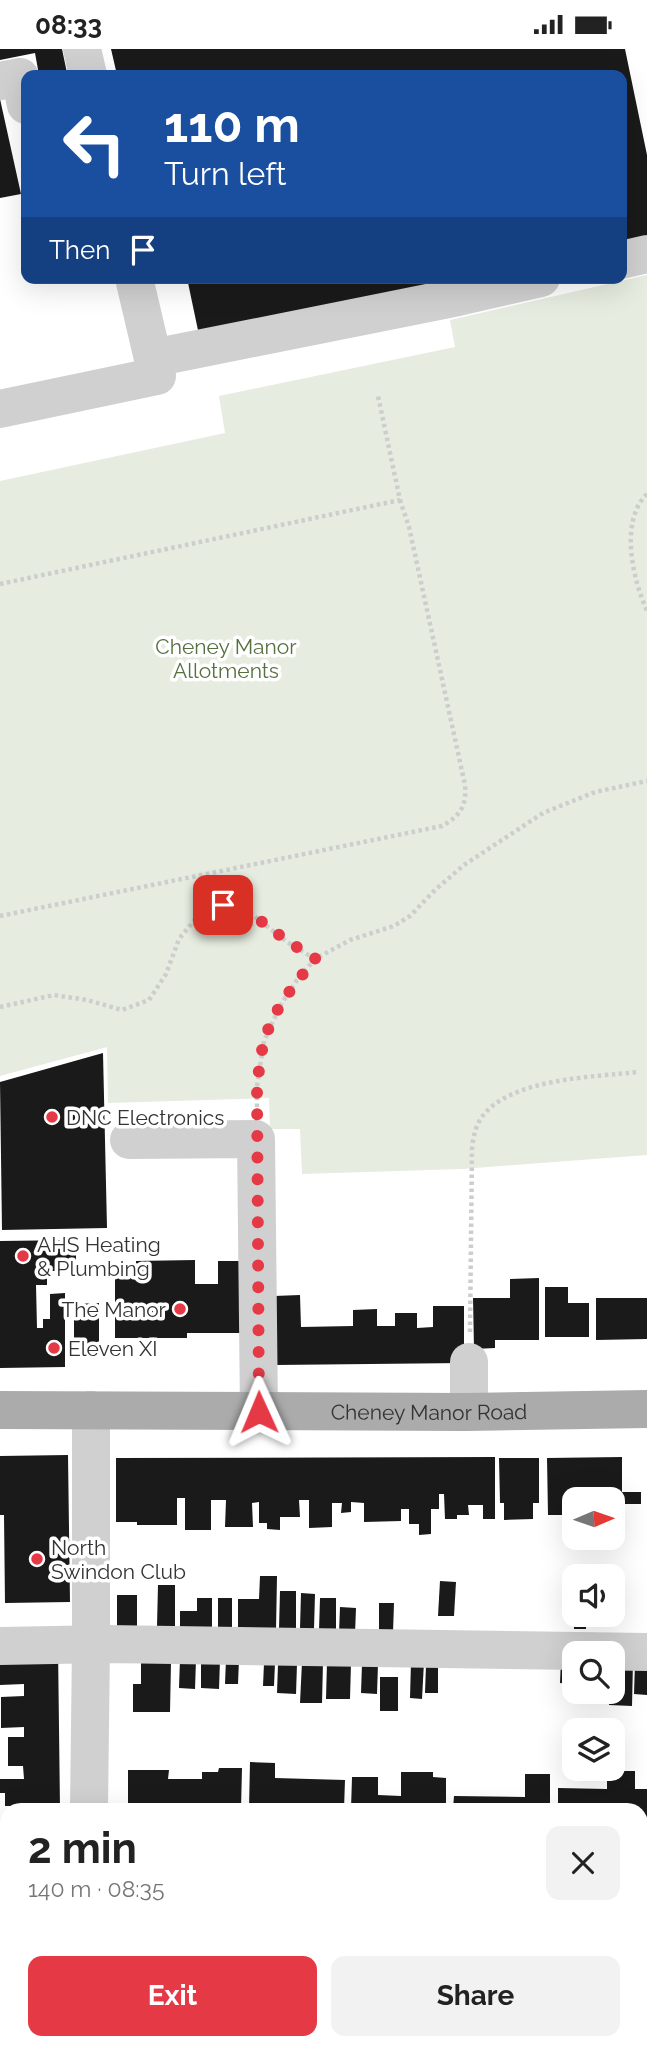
<!DOCTYPE html>
<meta charset="utf-8">
<style>
:root{--surface:#fff;--page:#f2f2f2;--text:#222;--muted:#767676;--accent:#e63946}
body{margin:0;font-family:Raleway,sans-serif;background:var(--page);color:var(--text);height:100vh;display:flex;flex-direction:column;font-size:26px;white-space:nowrap}
*{box-sizing:border-box;margin:0}
p{font-size:23px;color:var(--muted)}
.icon{flex:none;width:38px;height:38px;fill:none;stroke:currentColor;stroke-width:2;stroke-linecap:round;stroke-linejoin:round}
.map{position:relative;flex:1;overflow:hidden}
.sheet{position:absolute;left:0px;top:1754px;width:648px;height:247px;display:flex;flex-direction:column;background:var(--surface);border-radius:21px 21px 0 0;box-shadow:0 7px 28px #0002}
.sheet>*{flex:none}
.hud{position:absolute;left:21px;top:21px;width:606px;height:214px;border-radius:14px;box-shadow:0 7px 28px #0002;background:#1a4fa0;color:#fff;overflow:hidden}
.needle{width:46px;rotate:88deg}
.tools{position:absolute;left:562px;top:1438px;display:grid;gap:14px}
.tools a{display:grid;place-items:center;width:63px;height:63px;border-radius:14px;background:var(--surface);box-shadow:0 7px 28px #0002;font-size:35px}
.pin{position:absolute;display:grid;place-items:center;width:60px;height:60px;color:#fff;margin:-30px;border-radius:14px;box-shadow:0 4px 10px #0006}
.me{position:absolute;width:77px;margin:-38px;rotate:359deg;stroke-linejoin:round;filter:drop-shadow(0 0 5px #0008)}
.turn{display:flex;align-items:center;gap:24px;height:147px;padding:0 28px;font-size:32px}
.turn .icon{width:91px;height:91px;stroke-width:2.5}
.turn b{display:block;font-size:49px;line-height:60px}
.then{display:flex;align-items:center;height:66px;padding:0 28px;background:#0003;gap:14px;font-size:26px}
.round{display:grid;place-items:center;flex:none;width:74px;height:74px;border-radius:14px;background:var(--page)}
.headline{display:flex;align-items:center;justify-content:space-between;height:119px;padding:0 28px}
h1{font-size:42px;font-weight:700;line-height:52px}
.cta{display:flex;gap:14px;margin-top:auto;padding:14px 28px}
.cta a{flex:1;height:80px;border-radius:14px;background:var(--accent);color:#fff;font-size:28px;font-weight:700;line-height:80px;text-align:center}
.cta a+a{background:var(--page);color:var(--text)}
.status{display:flex;justify-content:space-between;align-items:center;height:49px;padding:0 35px;background:var(--surface);direction:ltr}
.status svg{height:19px;fill:currentColor}
.map>svg:first-child{display:block}
.green{fill:#e6ecdf}
.building{fill:#1a1a1a}
.lines{fill:none;stroke-linecap:round;stroke-linejoin:round}
.path{stroke:#cdcdcd;stroke-width:4.5;stroke-dasharray:3.5 3.5;stroke-linecap:butt}
.minor{stroke:#d0d0d0;stroke-width:38}
.major{stroke:#ababab;stroke-width:38}
.route{stroke:#e63946;stroke-width:12;stroke-dasharray:0 21.6}
.poi-dot{fill:#e63946;stroke:#fff;stroke-width:2.5}
.labels{text-anchor:middle;dominant-baseline:central;stroke-width:7;stroke-linejoin:round;paint-order:stroke}
.park-label{font-size:21px;fill:#56703f;stroke:#fff}
.poi-label{font-size:21px;fill:#333;stroke:#fff;text-anchor:start}
.street-label{font-size:21px;fill:#333;stroke:#fff}
</style>
<div class="status"><b>08:33</b><svg viewBox="0 0 49 12"><path d="M0 12V9h3v3zM5 12V6h3v6zM10 12V3h3v9zM15 12V0h3v12zM26 1h20v11H26zM47 4h2v5h-2z"/></svg></div>
<div class="map">
<svg width="647" height="1999" viewBox="0 0 647 1999">
<rect width="100%" height="100%" fill="#fff"/>
<path class="green" d="M647,226V1106L462,1120L302,1125L300,1080H270L269,1049L108,1054L107,998L0,1027V432L225,384L219,347L455,298L450,271Z"/>
<g class="building">
<path d="M0,0H62L67,24L39,26L35,4L0,11Z"/>
<path d="M111,0H625L647,106V193L621,198V26H117Z"/>
<path d="M0,50L21,145L0,149Z"/>
<path d="M187,229H466L199,286Z"/>
<path d="M103,1004L107,1179L2,1181L0,1033Z"/>
<path d="M76,1191V1222H47V1236H36L37,1279H43V1270H50V1245L65,1244V1318L0,1319V1192Z"/>
<path d="M195,1211V1235H218V1212H245V1284H187V1289H115V1227H136V1212Z"/>
<path d="M539,1229V1291H495V1299L474,1300L473,1249H510V1230Z"/>
<path d="M545,1238H568V1254H589V1288H545Z"/>
<path d="M300,1246L301,1278L353,1277V1261L377,1260V1277H395V1264H417V1279L433,1278V1257H464V1314L275,1316L274,1247Z"/>
<path d="M596,1249H647V1290L596,1291Z"/>
<path d="M99,1254V1302H74V1255Z"/>
<path d="M68,1406L70,1553L5,1554L4,1466H0V1407Z"/>
<path d="M495,1408V1470H483V1456H468L469,1466H457V1470H445L444,1445H439V1460H431V1485L419,1486V1475H409V1460H401V1472L364,1473V1454L351,1453V1463L341,1464L342,1454H332V1478L309,1479V1451H299L300,1468H280V1481L267,1480V1474H259V1453L252,1454L253,1478H225L226,1451H211V1481H185V1449H177V1476H137V1473H116V1409Z"/>
<path d="M622,1408V1443H641V1455H623L624,1465H612V1451H574V1466H548L547,1409Z"/>
<path d="M499,1409H539V1454H533V1470L504,1471V1454H500Z"/>
<path d="M260,1527H277L276,1581H238V1550H259Z"/>
<path d="M440,1532L456,1533L454,1567H438Z"/>
<path d="M158,1536H175V1577H157Z"/>
<path d="M280,1542H296V1581L279,1580Z"/>
<path d="M301,1544L315,1545L314,1580H300Z"/>
<rect x="117" y="1546" width="20" height="33"/>
<path d="M197,1549H212V1579L180,1584V1562H197Z"/>
<rect x="218" y="1549" width="14" height="33"/>
<path d="M320,1549H336V1583L319,1582Z"/>
<path d="M379,1554H394L393,1584L379,1583Z"/>
<path d="M340,1558L356,1559L355,1585L339,1584Z"/>
<rect x="574" y="1566" width="12" height="14"/>
<path d="M58,1598L60,1760H15V1757H5V1744H0V1730H24L23,1717H8V1688H24V1678L1,1679V1648L24,1647V1635L0,1636V1615Z"/>
<path d="M180,1610L196,1611L195,1640L179,1639Z"/>
<path d="M226,1610H239L238,1635H225Z"/>
<path d="M561,1610L574,1611V1635L560,1634Z"/>
<path d="M201,1611H220L219,1640L201,1639Z"/>
<path d="M612,1612H633L632,1657L609,1656L610,1643H612Z"/>
<path d="M141,1613H171L170,1663H133V1635H141Z"/>
<path d="M302,1613H323L322,1654H300Z"/>
<path d="M327,1613L351,1614L350,1650H326Z"/>
<path d="M411,1613H424L422,1650L410,1649Z"/>
<path d="M264,1614H275L274,1637H263Z"/>
<path d="M635,1614H647V1646L634,1645Z"/>
<path d="M278,1615H297L296,1645L277,1644Z"/>
<path d="M362,1615H378L377,1645L361,1644Z"/>
<path d="M426,1616H438V1644H425Z"/>
<rect x="380" y="1628" width="18" height="34"/>
<path d="M250,1713L275,1714V1729L345,1731L344,1760H249Z"/>
<path d="M219,1719H242L241,1760H128V1721H169L168,1730H202V1723H218Z"/>
<path d="M607,1722H635V1740H647V1784H640V1760H558V1739L607,1740Z"/>
<path d="M401,1723H433V1728L446,1729V1760H351L352,1728H378V1746L401,1747Z"/>
<path d="M525,1725H550V1760H453L454,1747L525,1748Z"/>
<path d="M1,1802H7V1867H0V1841H2Z"/>
<path d="M0,1881H7V1905H1Z"/>
<rect x="640" y="1885" width="7" height="45"/>
<path d="M2,1940H7V1994H1L0,1953H2Z"/>
<path d="M647,1974V1999H639L640,1975Z"/>
<path d="M149,1993H174L181,1994L180,1999H149Z"/>
<path d="M492,1993H533V1995L539,1994V1999H493Z"/>
</g>
<g class="lines">
<g class="path">
<path d="M647,445C619,472 633,531 647,562"/>
<path d="M0,535L400,451L378,347"/>
<path d="M0,867L442,777C460,767 467,757 465,736L409,478L400,451"/>
<path d="M0,958L54,946L87,951L122,961L149,951L166,925L179,890L201,863L223,856L248,862L287,893L315,910"/>
<path d="M257,1058V1037L264,992L280,957L297,931L315,910L350,891L394,877L410,867L435,841L464,816L543,764L595,743L647,732"/>
<path d="M470,1283L472,1100C473,1089 475,1079 481,1069C509,1029 594,1028 638,1023"/>
</g>
<g class="minor">
<path d="M82,0L88,26"/>
<path d="M0,32L20,28L26,56"/>
<path d="M621,211L647,205"/>
<path d="M153,309L458,248L541,229"/>
<path d="M0,360L157,327L134,229"/>
<path d="M129,1091L256,1090L259,1363"/>
<path d="M469,1362V1313"/>
<path d="M0,1597L107,1595L647,1603"/>
<path d="M89,1760L91,1596V1361"/>
<path d="M640,1835H647"/>
<path d="M88,1993V1999"/>
<path d="M588,1993V1999"/>
</g>
<path class="major" id="s1" d="M0,1361L466,1363L647,1360"/>
</g>
<g class="lines">
<path class="route" d="M223,856L248,862L287,892L316,910C295,933 272,963 264,993C260,1007 259,1023 257,1037L259,1363"/>
</g>
<g class="poi-dot">
<circle cx="52" cy="1068" r="7"/>
<circle cx="23" cy="1207" r="7"/>
<circle cx="180" cy="1260" r="7"/>
<circle cx="54" cy="1299" r="7"/>
<circle cx="37" cy="1510" r="7"/>
</g>
<g class="labels">
<g class="park-label">
<text x="226" y="597">Cheney Manor<tspan x="226" dy="24">Allotments</tspan></text>
</g>
<g class="poi-label">
<text x="66" y="1068">DNC Electronics</text>
<text x="37" y="1195">AHS Heating<tspan x="37" dy="24">&amp; Plumbing</tspan></text>
<text x="166" y="1260" text-anchor="end">The Manor</text>
<text x="68" y="1299">Eleven XI</text>
<text x="51" y="1498">North<tspan x="51" dy="24">Swindon Club</tspan></text>
</g>
<g class="street-label">
<text stroke="none"><textPath href="#s1" startOffset="429">Cheney Manor Road</textPath></text>
</g>
</g>
</svg>
<div class="tools">
<a><svg class="needle" viewBox="-14 -14 28 28"><path d="M0-13l5 13h-10z" fill="#e53935"/><path d="M0 13l5-13h-10z" fill="#767676"/></svg></a>
<a><svg class="icon" aria-label="sound" viewBox="0 0 24 24"><path d="M4 9h4l5-4v14l-5-4H4zM17 9q2 3 0 6"/></svg></a>
<a><svg class="icon" aria-label="search" viewBox="0 0 24 24"><circle cx="10" cy="10" r="6"/><path d="M15 15l6 6"/></svg></a>
<a><svg class="icon" aria-label="layers" viewBox="0 0 24 24"><path d="M12 4l9 5-9 5-9-5zM3 14l9 5 9-5"/></svg></a>
</div>
<div class="pin" style="left:223px;top:856px;background:#d93025"><svg class="icon" aria-label="arrive" viewBox="0 0 24 24"><path d="M6 21V4h12l-3 4 3 4H6"/></svg></div>
<svg class="me" style="left:259px;top:1363px" viewBox="-20 -20 40 40"><path d="M0-17L14 15 0 8-14 15z" fill="#e63946" stroke="#fff" stroke-width="4"/></svg>
<div class="hud">
<div class="turn"><svg class="icon" aria-label="left" viewBox="0 0 24 24"><path d="M17 20v-9H6M10 6l-5 5 5 5"/></svg><div><b>110 m</b>Turn left</div></div>
<div class="then">Then<svg class="icon" aria-label="arrive" viewBox="0 0 24 24"><path d="M6 21V4h12l-3 4 3 4H6"/></svg></div>
</div>
<section class="sheet">
<div class="headline"><div><h1>2 min</h1><p>140 m · 08:35</p></div><a class="round"><svg class="icon" aria-label="close" viewBox="0 0 24 24"><path d="M6 6l12 12M18 6L6 18"/></svg></a></div>
<div class="cta"><a>Exit</a><a>Share</a></div>
</section>
</div>
